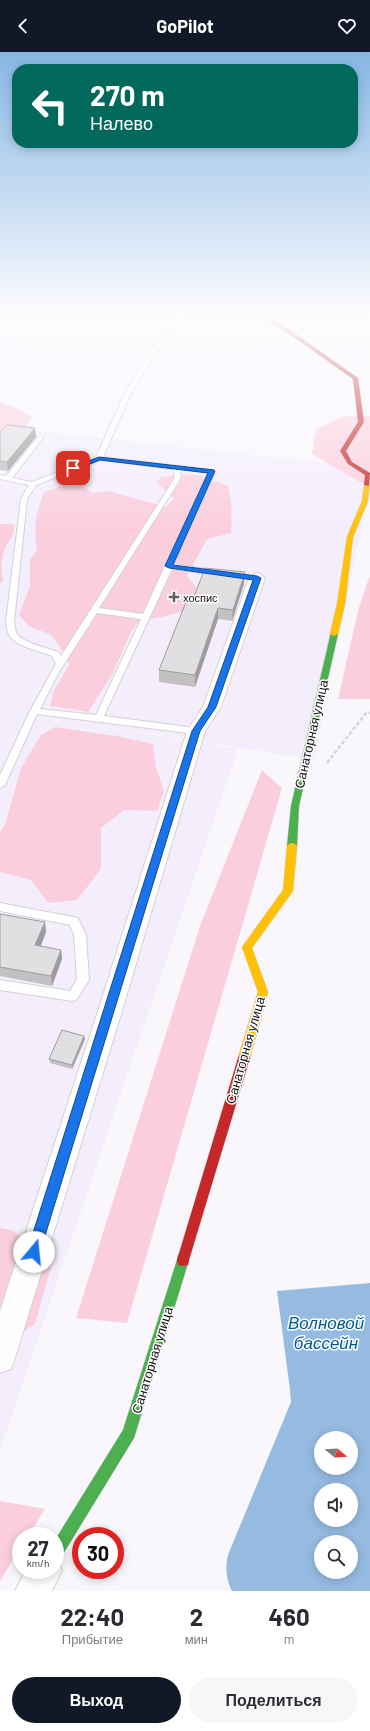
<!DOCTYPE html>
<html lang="ru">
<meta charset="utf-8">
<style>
:root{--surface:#fff;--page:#f7f7f7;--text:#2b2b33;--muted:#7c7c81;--accent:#111827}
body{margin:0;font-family:Barlow,sans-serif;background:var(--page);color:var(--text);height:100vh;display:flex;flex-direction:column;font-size:15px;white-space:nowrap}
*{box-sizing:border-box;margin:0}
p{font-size:13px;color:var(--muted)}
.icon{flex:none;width:22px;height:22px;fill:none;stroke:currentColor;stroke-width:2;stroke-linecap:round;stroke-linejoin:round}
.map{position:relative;height:1539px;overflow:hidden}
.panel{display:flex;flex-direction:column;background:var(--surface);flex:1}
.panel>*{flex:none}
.top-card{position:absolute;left:12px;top:12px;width:346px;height:84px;border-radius:16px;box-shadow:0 2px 10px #0003;background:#00695c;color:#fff;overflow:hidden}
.needle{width:26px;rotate:108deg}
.buttons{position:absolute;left:314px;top:1379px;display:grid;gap:8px}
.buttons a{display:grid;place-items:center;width:44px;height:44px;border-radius:50%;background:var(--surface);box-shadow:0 2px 10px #0003;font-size:20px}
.speed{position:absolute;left:12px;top:1475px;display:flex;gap:8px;font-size:20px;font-weight:700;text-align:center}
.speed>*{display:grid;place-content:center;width:52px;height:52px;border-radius:50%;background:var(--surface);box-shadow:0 2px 10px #0003;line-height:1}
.speed small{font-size:10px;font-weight:400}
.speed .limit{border:6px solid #d22;background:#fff;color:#111}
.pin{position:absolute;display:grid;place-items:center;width:34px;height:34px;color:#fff;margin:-17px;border-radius:8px;box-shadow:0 2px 6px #0006}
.me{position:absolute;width:44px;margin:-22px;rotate:17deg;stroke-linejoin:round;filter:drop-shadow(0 0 3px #0008)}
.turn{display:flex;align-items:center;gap:14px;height:84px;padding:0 12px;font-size:18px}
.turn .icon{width:52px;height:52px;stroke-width:2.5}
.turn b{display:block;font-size:28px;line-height:34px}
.eta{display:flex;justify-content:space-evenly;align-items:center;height:68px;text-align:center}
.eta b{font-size:24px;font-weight:700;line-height:28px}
.cta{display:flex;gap:8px;margin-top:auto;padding:8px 12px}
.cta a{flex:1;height:46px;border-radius:24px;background:var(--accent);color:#fff;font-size:16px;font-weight:700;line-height:46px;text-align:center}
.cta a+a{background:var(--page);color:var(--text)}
header{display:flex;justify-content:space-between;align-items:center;height:52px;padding:0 12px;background:var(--accent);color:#fff;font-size:18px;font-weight:700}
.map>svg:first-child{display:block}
.built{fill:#f4eefc}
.forest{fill:#fbcedd}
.water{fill:#96bbe1;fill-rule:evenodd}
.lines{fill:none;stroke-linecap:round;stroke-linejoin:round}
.lane-casing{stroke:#d3d1d6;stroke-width:2}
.street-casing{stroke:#d3d1d6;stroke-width:2}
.fast-casing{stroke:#d3d1d6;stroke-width:1}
.slow-casing{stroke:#d3d1d6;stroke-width:1}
.jam-casing{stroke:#d3d1d6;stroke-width:1}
.path-far1{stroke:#d6d6d7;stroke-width:1.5;stroke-dasharray:2.5 1;stroke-linecap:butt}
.path{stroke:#d6d6d7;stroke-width:2.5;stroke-dasharray:4 2;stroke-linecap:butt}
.lane{fill:#fefeff;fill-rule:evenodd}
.street{fill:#fefeff;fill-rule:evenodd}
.fast{fill:#4caf50;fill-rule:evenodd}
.slow{fill:#ffc107;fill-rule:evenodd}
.jam{fill:#c62828;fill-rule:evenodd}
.wall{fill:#c2c0c3}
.shaded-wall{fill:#9e9c9f}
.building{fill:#e2dfe3;stroke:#9e9c9f}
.route{fill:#1a73e8;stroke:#114b97}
.poi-dot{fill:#626065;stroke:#fff;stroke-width:1.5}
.labels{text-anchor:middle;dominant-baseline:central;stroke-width:3;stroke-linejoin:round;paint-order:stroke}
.far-poi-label{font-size:11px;fill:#100e13;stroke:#fff;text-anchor:start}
.street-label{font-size:13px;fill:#100e13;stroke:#fff}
.near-water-label{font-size:17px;font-style:italic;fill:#005a99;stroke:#fff}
</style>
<header><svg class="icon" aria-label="back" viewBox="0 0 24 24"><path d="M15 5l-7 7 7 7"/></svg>GoPilot<svg class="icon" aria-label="heart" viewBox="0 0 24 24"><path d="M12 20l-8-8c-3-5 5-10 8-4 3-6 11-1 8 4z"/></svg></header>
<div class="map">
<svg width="370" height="1539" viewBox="0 0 370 1539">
<rect width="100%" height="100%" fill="#f9f7fc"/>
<g class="built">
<path d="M0,289L29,292L0,328Z"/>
<path d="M34,379L370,416V433L314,708L3,658L238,697L0,1398V424Z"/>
</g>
<g class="forest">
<path d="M0,350L14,355L32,365L26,374L0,384Z"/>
<path d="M343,364H370V436L312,402L316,378Z"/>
<path d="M186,422L202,424L228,434C232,450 232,464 231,481L207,487L187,524L197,536L187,558L166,564L138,570L131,580L113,621L88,660L50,654L53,640L69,613L59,593L51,583L29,574L19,563L30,534V508L37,498C33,474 36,462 44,440L71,431L82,433L92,441L108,439L166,455L174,446L156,430L161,425Z"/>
<path d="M0,472H14C15,485 8,488 4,499C1,510 1,518 3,528L0,532Z"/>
<path d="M370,523V647H338L359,555Z"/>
<path d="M55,675L122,685L153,692L156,715L164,739L157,759L124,758L101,776V817L77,848L48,851L31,828L0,820V780L5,773L21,716L41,683Z"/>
<path d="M262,718L282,736L127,1271L76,1266L200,874Z"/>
<path d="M0,1176L12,1178L52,1211L35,1272L0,1294Z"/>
<path d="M0,1449L45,1457L28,1484H21V1495L0,1529Z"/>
</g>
<path class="water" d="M370,1231V1539H232C226,1528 225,1515 228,1503L291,1350L290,1338L277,1239ZM321,1386H351V1416H321ZM321,1438H351V1468H321ZM321,1490H351V1520H321Z"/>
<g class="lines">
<g class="lane-casing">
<g id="lane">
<path d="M174,265L177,267L132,339L103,405L214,418V423L174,512L216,519L220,521L216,523L172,517L104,664L196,676L201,679L196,682L37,662L5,733L0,736V723L30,659L56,612L52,604C40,599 15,594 9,583C7,579 7,574 6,570L21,447L29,433L0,427V423L6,424L38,385L40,384L43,386L12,426L32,430L96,405L126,339L171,267ZM100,408L172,417L175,423L173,429L61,604L58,600C48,596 23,591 17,582C15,579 15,574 14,570L27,447L36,433ZM179,417L208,420L143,562L99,556L179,429L181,423ZM97,561L141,567L96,663L40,657L59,620Z"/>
<path d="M0,851L78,866L86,883L89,928L77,947L73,949L0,938V928L70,939L77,927L74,883L70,873L0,859Z"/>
</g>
</g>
<g class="street-casing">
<g id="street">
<path d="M179,263H204L199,266L174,270L169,267L170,265Z"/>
<path d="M257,521L262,523L265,526L221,655L205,679L122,959L15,1306L11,1317L0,1321V1259L98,959L187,679L203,655L249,526L252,523Z"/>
<path d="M55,1505L57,1506L62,1518L52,1539H15L26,1518H55Z"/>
</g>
</g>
<g class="fast-casing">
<g id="fast">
<path d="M331,580H334L338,582L299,754L297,794L295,796H289L287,794L291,754Z"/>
<path d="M183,1202L188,1203L189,1208L134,1386L60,1507L55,1510V1488L123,1378L177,1208L178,1203Z"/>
</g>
</g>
<g class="slow-casing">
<g id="slow">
<path d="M367,431L370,433L368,449L353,485L345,552L338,582L334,584L330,582L337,552L347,485L362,449L364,433Z"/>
<path d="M292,791L295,792L297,794L293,839L252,896L268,940L250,1006L248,1009L244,1011L240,1009L238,1006L258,940L242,895L283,838L287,794L289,792Z"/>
</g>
</g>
<g class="jam-casing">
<g id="jam">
<path d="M259,263H265L283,273L358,326L364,370L346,399L352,410L370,421L369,434L364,433L365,423L348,412L340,399L358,370L353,327L279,275Z"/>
<path d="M244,1001L248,1003L250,1006L189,1208L188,1213L183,1214L178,1213L177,1208L238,1006L240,1003Z"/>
</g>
</g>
<path class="path-far1" d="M44,263L81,270L121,271L157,268"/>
<path class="path" d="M327,711L366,661H370"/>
<use href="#lane" class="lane"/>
<use href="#street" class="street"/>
<use href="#fast" class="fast"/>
<use href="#slow" class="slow"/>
<use href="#jam" class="jam"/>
</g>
<g class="wall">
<path d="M35,376L36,385L8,419L0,418V381Z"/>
<path d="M244,532L232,569L218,567L195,635L159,630V618L192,550Z"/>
<path d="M0,862L45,870L46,880L41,894L61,898L62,907L52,934L0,924Z"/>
<path d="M84,984L85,987L72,1017L50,1011L49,1007Z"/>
</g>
<g class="shaded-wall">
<path d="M35,376L36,385L8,419L7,410Z"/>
<path d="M245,520L244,532L232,569L233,558Z"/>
<path d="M218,556V567L195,635V623Z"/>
<path d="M45,870L46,880L37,903L35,893Z"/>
<path d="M61,898L62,907L52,934L51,924Z"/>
<path d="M84,984L85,987L72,1017V1013Z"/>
</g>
<g class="building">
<path d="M7,373L35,376L7,410L0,409V381Z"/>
<path d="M205,516L245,520L233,558L218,556L195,623L159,618L186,550H192Z"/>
<path d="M0,862L45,870L35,893L61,898L51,924L0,915Z"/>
<path d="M62,978L84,984L72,1013L49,1007Z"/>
</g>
<linearGradient id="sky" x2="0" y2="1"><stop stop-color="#87b7e5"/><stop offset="0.55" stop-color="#fcfbfe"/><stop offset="1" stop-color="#fcfbfe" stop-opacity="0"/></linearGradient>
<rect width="370" height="479" fill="url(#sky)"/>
<path class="route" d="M99,405L214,418L215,419L173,513L257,524L261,526L216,655L200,679L40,1200L38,1205L34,1207L29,1205L27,1200L192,679L208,655L253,528L169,516L165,514L208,421L100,408L75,418L70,416Z"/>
<path class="poi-dot" d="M172 539h4v4h4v4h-4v4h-4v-4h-4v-4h4z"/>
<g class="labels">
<g class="far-poi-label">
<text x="183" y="545">хоспис</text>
</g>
<g class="street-label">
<text transform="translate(311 682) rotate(-77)">Санаторная улица</text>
<text transform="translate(245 998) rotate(-74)">Санаторная улица</text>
<text transform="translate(152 1308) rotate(-73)">Санаторная улица</text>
</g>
<g class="near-water-label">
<text x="326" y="1270">Волновой<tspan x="326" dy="20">бассейн</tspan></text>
</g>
</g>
</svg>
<div class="buttons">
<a><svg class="needle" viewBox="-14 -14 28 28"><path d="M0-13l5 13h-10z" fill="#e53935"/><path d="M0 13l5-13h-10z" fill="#7c7c81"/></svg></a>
<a><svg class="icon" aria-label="sound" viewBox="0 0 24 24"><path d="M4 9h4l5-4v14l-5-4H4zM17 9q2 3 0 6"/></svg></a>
<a><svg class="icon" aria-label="search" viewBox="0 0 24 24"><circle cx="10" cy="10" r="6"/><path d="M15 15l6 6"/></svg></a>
</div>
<div class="speed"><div>27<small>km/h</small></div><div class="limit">30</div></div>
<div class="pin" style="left:73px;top:416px;background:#d93025"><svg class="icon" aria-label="arrive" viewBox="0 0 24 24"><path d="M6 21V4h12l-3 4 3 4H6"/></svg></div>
<svg class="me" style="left:34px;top:1200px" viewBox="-20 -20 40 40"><circle r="19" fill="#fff"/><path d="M0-13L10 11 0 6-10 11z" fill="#1a73e8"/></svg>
<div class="top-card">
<div class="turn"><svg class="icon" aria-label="left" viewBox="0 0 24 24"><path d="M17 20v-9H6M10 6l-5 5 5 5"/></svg><div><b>270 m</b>Налево</div></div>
</div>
</div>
<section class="panel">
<div class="eta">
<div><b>22:40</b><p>Прибытие</p></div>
<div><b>2</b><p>мин</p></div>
<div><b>460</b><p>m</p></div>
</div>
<div class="cta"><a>Выход</a><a>Поделиться</a></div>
</section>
